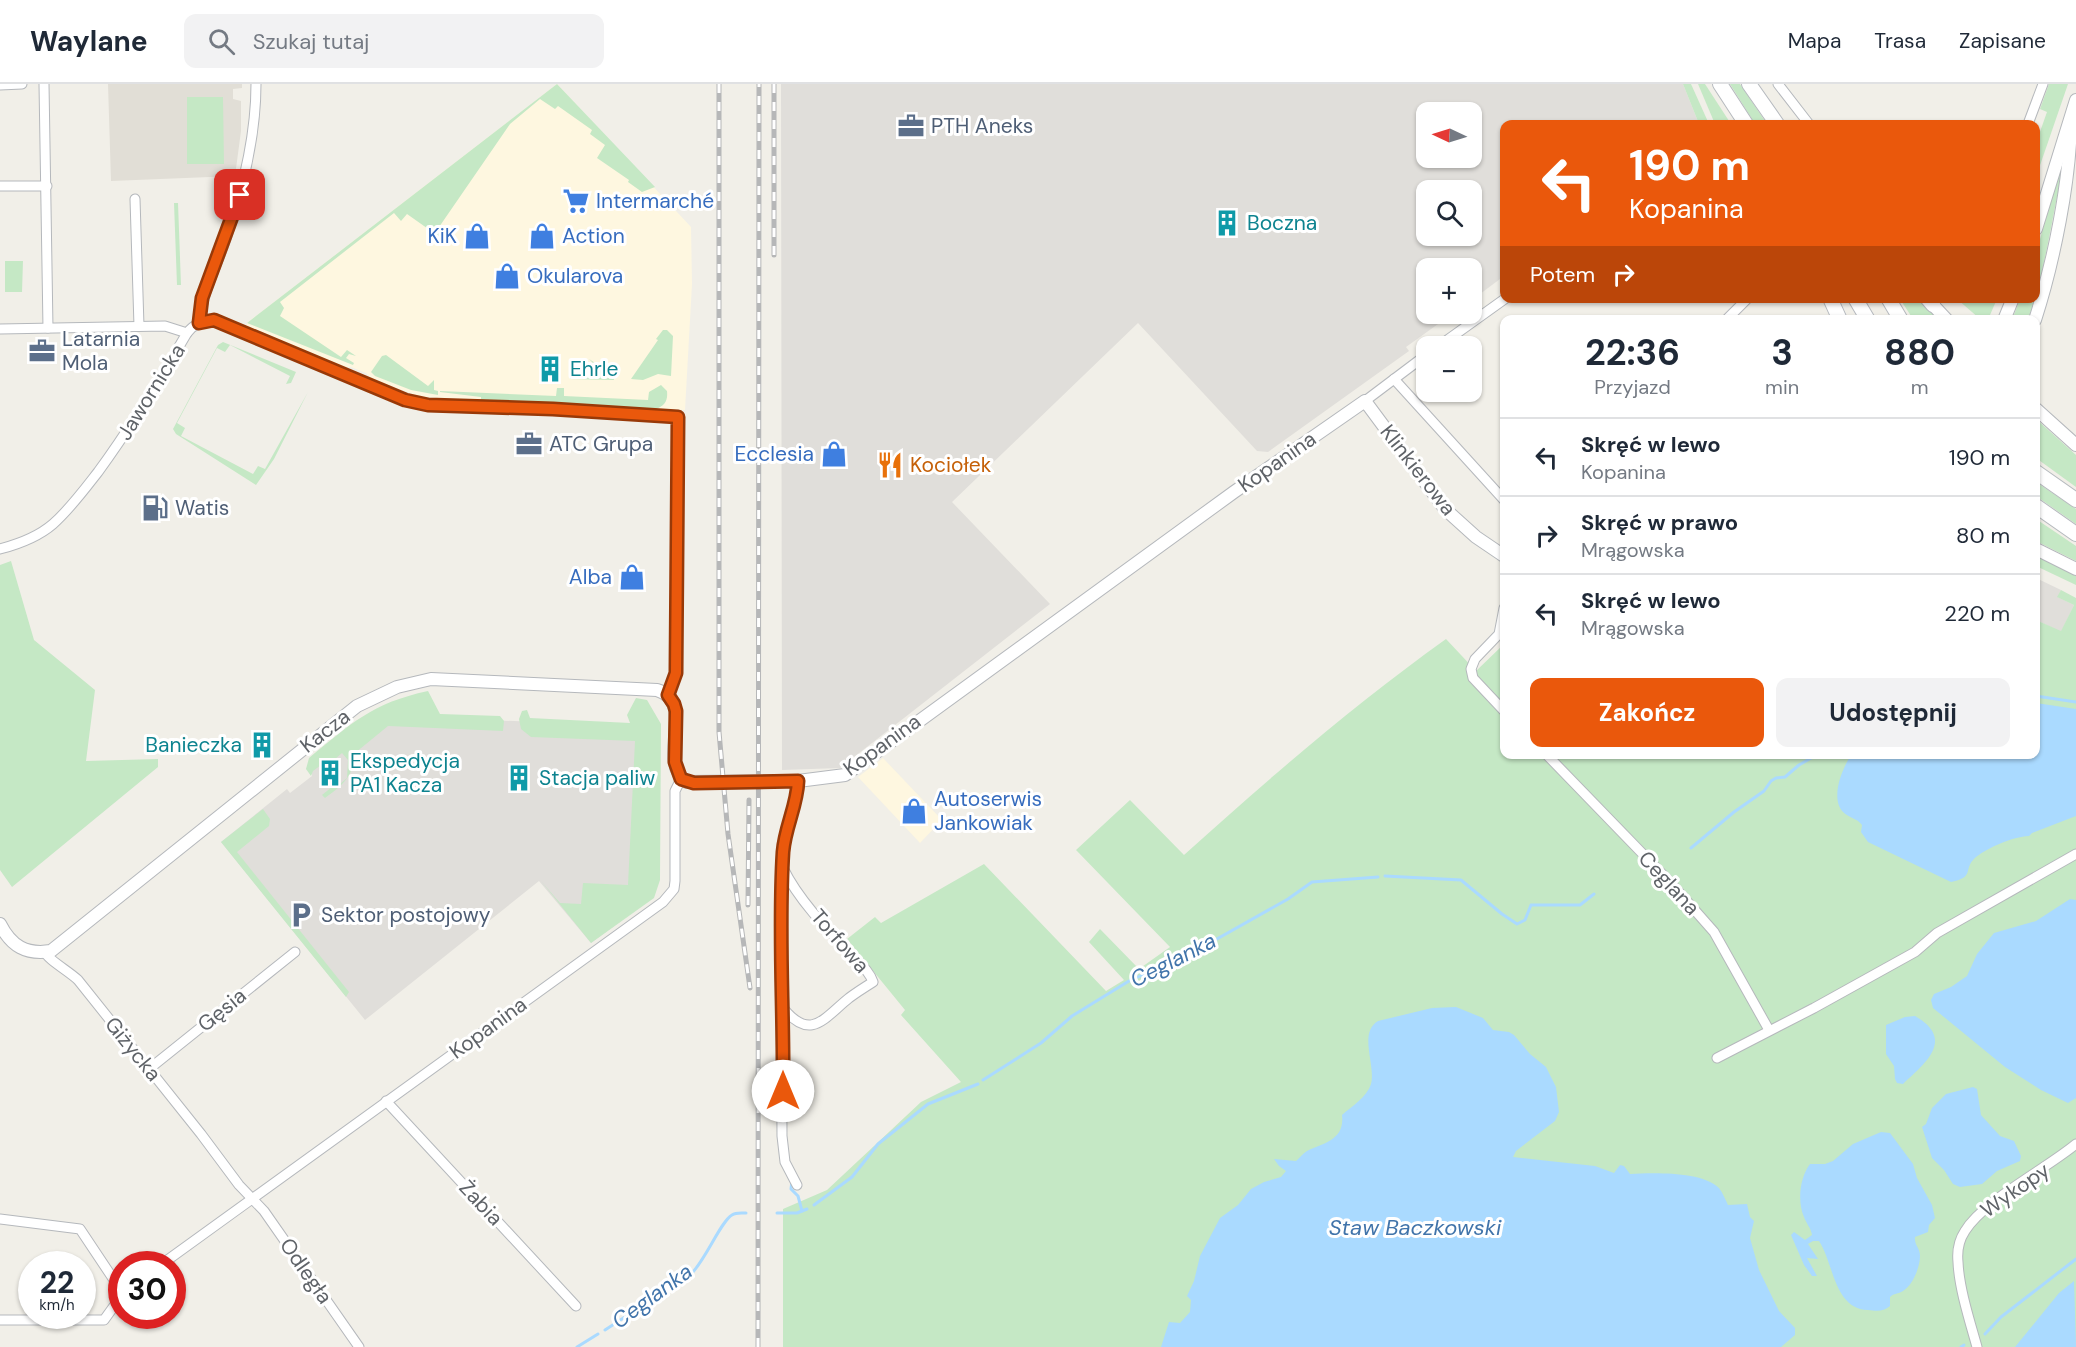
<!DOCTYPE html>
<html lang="pl">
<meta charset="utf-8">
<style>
:root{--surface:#fff;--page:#f2f2f3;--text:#1f2937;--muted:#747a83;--line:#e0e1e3;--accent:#ea580c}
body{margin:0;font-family:"DM Sans",sans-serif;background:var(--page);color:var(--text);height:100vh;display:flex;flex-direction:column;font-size:22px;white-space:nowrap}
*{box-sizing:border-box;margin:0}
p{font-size:20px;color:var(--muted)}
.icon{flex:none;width:33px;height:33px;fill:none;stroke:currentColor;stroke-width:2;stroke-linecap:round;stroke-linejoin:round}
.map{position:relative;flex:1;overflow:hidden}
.drawer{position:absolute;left:1500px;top:231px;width:540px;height:444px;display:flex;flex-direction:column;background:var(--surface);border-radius:12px;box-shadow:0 2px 4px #0004}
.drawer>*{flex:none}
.top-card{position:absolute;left:1500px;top:36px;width:540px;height:183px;border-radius:12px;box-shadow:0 2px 4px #0004;background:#ea580c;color:#fff;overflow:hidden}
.needle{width:39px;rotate:274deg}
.fabs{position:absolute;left:1416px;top:18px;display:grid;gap:12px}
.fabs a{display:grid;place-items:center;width:66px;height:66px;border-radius:12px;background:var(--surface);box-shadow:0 2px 4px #0004;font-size:30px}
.speed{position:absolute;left:18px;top:1167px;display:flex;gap:12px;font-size:30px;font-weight:700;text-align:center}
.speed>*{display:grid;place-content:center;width:78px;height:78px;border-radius:50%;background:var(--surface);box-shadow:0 2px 4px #0004;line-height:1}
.speed small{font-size:15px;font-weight:400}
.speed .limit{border:9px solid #d22;background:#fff;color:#111}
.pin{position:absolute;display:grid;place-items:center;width:51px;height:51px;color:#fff;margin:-26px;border-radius:12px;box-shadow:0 3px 9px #0006}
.me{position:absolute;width:66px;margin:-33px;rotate:0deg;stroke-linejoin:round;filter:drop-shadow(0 0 4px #0008)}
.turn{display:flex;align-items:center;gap:21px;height:126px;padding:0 30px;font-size:27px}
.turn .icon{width:78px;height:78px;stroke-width:2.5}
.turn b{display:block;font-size:42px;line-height:51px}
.then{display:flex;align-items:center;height:57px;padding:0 30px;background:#0003;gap:12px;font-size:22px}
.eta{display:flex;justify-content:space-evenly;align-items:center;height:102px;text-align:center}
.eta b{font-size:36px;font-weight:700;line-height:42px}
.button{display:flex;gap:12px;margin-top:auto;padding:12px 30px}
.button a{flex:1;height:69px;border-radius:12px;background:var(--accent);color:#fff;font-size:24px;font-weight:700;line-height:69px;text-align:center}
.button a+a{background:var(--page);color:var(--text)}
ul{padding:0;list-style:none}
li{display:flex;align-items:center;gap:18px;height:78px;padding:0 30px;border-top:2px solid var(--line)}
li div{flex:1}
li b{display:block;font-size:22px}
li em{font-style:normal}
header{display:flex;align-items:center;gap:36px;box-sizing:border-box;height:84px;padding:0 30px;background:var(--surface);border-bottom:2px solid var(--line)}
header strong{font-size:28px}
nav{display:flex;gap:33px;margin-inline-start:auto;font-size:21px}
.search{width:420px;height:54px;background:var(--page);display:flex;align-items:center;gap:15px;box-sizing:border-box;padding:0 21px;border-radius:12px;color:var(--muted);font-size:22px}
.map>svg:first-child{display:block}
.commercial{fill:#fef7e0}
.industrial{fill:#e0deda;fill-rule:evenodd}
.education{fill:#e1ded6}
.green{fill:#c5e8c5}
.water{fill:#aadaff}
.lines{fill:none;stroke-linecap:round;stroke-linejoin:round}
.stream{stroke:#aadaff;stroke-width:3}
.minor-casing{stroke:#b5b8bc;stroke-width:11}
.tertiary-casing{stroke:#b5b8bc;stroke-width:14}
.secondary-casing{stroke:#b6babf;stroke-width:16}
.minor{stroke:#fff;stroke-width:9}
.tertiary{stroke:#fff;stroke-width:12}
.secondary{stroke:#fff;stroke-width:14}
.rail-casing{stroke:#b6b7b8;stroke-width:5}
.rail{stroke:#fff;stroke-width:3;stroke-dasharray:9;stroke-linecap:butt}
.route-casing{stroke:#983908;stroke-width:15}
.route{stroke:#ea580c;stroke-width:10}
.labels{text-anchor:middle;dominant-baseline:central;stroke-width:6;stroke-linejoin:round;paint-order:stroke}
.service-label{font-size:21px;fill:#4e5e75;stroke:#fff;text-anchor:start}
.shop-label{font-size:21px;fill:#366cbe;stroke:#fff;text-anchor:start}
.culture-label{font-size:21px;fill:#0d838f;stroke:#fff;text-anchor:start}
.street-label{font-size:21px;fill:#5f6368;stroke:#fff}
.food-label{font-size:21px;fill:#c56008;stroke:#fff;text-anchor:start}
.water-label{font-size:22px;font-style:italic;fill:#4174aa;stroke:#fff}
</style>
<header>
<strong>Waylane</strong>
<div class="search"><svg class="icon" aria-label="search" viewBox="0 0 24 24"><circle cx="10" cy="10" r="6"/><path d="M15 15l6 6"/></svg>Szukaj tutaj</div>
<nav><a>Mapa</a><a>Trasa</a><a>Zapisane</a></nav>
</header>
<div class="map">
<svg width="2076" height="1263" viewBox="0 0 2076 1263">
<rect width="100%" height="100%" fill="#f1efe8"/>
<g class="commercial">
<path d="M557,0L691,143L692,200L685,326L421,313L372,295L366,289L351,283L344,284L245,243L248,238Z"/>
<path d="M883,674L942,736L920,759L858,693Z"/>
</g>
<g class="industrial">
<path d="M781,0H1683L1699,40H1504V192L1472,216V184H1426V230H1452L1406,263L1409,267L1268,368L1257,367L1138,239L952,418L1050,520L840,684L782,686ZM1426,28H1472V74H1426ZM1426,106H1472V152H1426Z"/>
<path d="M2036,494L2061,506L2058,513L2074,521L2061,548L2036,536Z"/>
<path d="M387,632L639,642L630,805L622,836L591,859L539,797L365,936L221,758L287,705L290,709L312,692V685Z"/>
</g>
<path class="education" d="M108,0H242V4L233,5V15L241,17V47L235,92L111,97Z"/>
<g class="green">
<path d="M557,0L655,103L642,108L628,98L629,96L597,74L605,61L590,50L592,46L558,22L555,25L540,15L510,40L437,146L443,151L441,154L407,130L401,137L394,129L280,218L284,224L280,232L341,273L347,266L356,272L349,270L346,274L354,279L353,281L247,239Z"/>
<path d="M1683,0H1691L1709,40H1699Z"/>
<path d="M1698,0H1705L1731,40H1715Z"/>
<path d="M1730,0H1740L1767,40H1755Z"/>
<path d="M2049,0H2068L2036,93V59L2047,28L2040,25Z"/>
<path d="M187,13H223L224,80H187Z"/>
<path d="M2061,82C2063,92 2058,107 2056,118C2048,158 2042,197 2028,235L2012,236L2020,215L2036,214V169Z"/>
<path d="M174,119H178L181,201H177Z"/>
<path d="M5,177H23L22,208H5Z"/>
<path d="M1900,215H1918L1938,235H1913Z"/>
<path d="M1957,215H1997L1990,231L1980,235Z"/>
<path d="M667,246L673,252L671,292L658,290L643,296L631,295L658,256L656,255L663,246Z"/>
<path d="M223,258L296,288L291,299L286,300L290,292L230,261L225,268L217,264L177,339L185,344L181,352L253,390L258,382L265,385L308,308L274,375L256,401L176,350L173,345L218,261Z"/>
<path d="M386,271L428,302L434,296V306L438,307V311L411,306L375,292L371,288L382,272Z"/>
<path d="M589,275L606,286L603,290L610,295L613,291L614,296L570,295V291H585L586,282L592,286L595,281Z"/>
<path d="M661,301L667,307C668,317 665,322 654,326L481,317V313L440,308V307L556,312L557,304H564V312L648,316L649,308Z"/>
<path d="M2036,335L2076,371V403L2036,374Z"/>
<path d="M2036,398L2076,425V440L2036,412Z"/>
<path d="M2036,435L2076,462V477L2036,457Z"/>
<path d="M2036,472L2076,492V501L2036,482Z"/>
<path d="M11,477L34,556L95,606L86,677L158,675V683L12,803L0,786V481Z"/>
<path d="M2061,506L2076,514V1263H783V1125L827,1106L921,1018L961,998L901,931L905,926L847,855L875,833L881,839L984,780L1106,907L1124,896L1089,858L1100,845L1139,885L1170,863L1076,766L1130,716L1184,771C1268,695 1354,621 1446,555L1476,587L1504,560V670H2036V536L2061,547L2074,521L2057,513Z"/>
<path d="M428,607L440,630L500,632L504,637L503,647L388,642L355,669C353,693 344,700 325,714L322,711L332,703L331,701L337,696L340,700L347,694L348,676L342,669L328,681L325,678L313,687L311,692L306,685L309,674C352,639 372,619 428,607Z"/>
<path d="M636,614L647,616L661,640L660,796L654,814L591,859L541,797L560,819L581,820L583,799L628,801L635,657L531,653L521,645L519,635L522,627L527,626L530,634L630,639L627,631Z"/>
<path d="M263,725L270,735L269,742L237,768L349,908L346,913L221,758Z"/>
</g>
<g class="water">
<path d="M2036,619L2076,625V732L2032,749L2029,752C2012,753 1989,763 1976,773C1962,785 1976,793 1951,798L1868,758L1861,748L1862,741C1857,734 1849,734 1843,728C1830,714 1842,685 1851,671L2036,670Z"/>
<path d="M2070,815L2076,816V1014L2068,1019L2041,1006L2005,983L1933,924L1931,916L1934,910L1951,903L1967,892L1977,870L1994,849L2036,837Z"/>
<path d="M1456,923L1483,934L1493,946L1509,948L1514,951L1530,970L1546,983L1556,1003L1559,1028L1555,1037L1516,1067L1513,1073L1595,1082L1614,1089L1620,1081L1624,1082L1630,1090C1653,1089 1701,1087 1719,1104C1723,1109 1725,1115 1728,1121L1747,1120L1750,1133L1754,1137L1750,1154L1759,1186L1779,1227L1795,1244V1251L1781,1263H1161L1169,1238L1180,1239L1190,1228L1191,1216L1187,1212L1194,1197L1200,1172L1220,1134L1238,1121L1251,1105L1264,1098L1281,1093L1286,1087L1279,1082L1274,1075L1296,1077C1300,1074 1302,1070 1307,1067C1324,1059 1345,1056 1342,1031C1352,1022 1367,1013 1371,1000C1376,981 1358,949 1378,937L1432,924Z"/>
<path d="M1915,932C1955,955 1927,978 1903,1000L1897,999L1895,995L1894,982L1886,970V941L1905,933Z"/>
<path d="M1973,1003L1977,1005L1981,1031L2000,1052L2014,1057L2021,1072L2020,1077L1997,1087L1982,1100L1960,1103L1953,1100L1944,1086L1932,1074L1922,1043L1926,1040L1932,1024L1946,1010Z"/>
<path d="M1881,1048L1890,1049L1913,1080L1917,1094L1932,1121L1935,1134L1929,1141L1928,1148L1915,1153C1914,1161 1920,1164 1920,1172C1920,1183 1913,1201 1903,1207C1898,1210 1894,1209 1890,1213V1222C1883,1228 1877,1227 1868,1226C1834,1225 1834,1180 1819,1157H1813L1808,1160L1818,1175L1807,1174L1817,1192H1812L1804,1181L1791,1151L1794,1148L1805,1156L1812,1151C1811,1144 1806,1139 1804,1133C1797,1117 1800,1093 1810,1080H1825L1833,1077L1853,1060Z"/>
<path d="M2074,1197L2076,1263H2015L2059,1209Z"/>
</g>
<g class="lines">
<g class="stream">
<path d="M2036,612L2076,618"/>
<path d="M1691,764L1734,728L1764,707L1771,697L1776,694L1785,693L1799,681L1818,670"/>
<path d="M1385,792L1461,796L1502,830L1517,840L1525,836L1531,821H1580L1594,810"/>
<path d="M983,996L1041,959L1072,932L1129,897L1192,869L1288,815L1312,798L1378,793"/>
<path d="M792,1097L791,1105L798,1112L802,1127"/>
<path d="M814,1121L852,1093L878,1060L928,1020L978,1000"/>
<path d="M777,1129H797L807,1125"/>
<path d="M605,1246L691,1190C705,1177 721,1137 732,1131C736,1128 742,1129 746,1129"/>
<path d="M1985,1250L2001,1233L2076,1175"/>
<path d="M577,1263L598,1250"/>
<path d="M1961,1263L1964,1261"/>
</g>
<g class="minor-casing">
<g id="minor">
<path d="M44,0L48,244"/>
<path d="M1778,0L1809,40"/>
<path d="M0,1L22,0"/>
<path d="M2028,40L2043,0"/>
<path d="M0,102H47"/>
<path d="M135,115L139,242"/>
<path d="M1726,236L1748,214"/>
<path d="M199,239C203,207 216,184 226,155C243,105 256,53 256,0"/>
<path d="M0,245L165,242L187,249"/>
<path d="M1439,262L1506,214"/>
<path d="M1394,295L1504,416"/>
<path d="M1365,317L1426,271"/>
<path d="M0,465C19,460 38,453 53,440C70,425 84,406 98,388C131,343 159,297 187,249C194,240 202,237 214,236L405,316L428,321L553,325L678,333L676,589L668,611"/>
<path d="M1504,524L1499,550L1475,575L1471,585L1473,594L1504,627"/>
<path d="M1546,670L1669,797L1714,848L1769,946"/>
<path d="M783,784C798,815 826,844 850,869C858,878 869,886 873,898C865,903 857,908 849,914C824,934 811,958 783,924"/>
<path d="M45,868C47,875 70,888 78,896L201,1050L239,1101L264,1127L359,1263"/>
<path d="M1717,974L1814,924L1915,868L1937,849L2076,770"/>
<path d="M149,985L295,868"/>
<path d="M386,1017L576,1222"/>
<path d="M797,1101L785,1078L782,1052L781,809L786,745L797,711L798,697"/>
<path d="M0,1135L80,1145L122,1208"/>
<path d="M162,1180L663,818L674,805L675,797V707L681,695"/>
<path d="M0,1236H104L122,1211"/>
<path d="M1977,1263C1970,1238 1959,1204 1958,1178C1957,1168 1959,1156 1965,1147C1983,1117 2046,1085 2076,1060"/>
</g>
</g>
<g class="tertiary-casing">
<g id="tertiary">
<path d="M2036,145L2076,16"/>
<path d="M1933,221L1947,236"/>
<path d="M2004,236L2013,214"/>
<path d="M2035,236C2054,177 2070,97 2071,36"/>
<path d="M2036,325L2076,361"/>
<path d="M2036,465L2076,485"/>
<path d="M0,840C11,862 26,871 51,867L357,622L397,603L431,595L657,606C698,619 655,678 687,698L798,697L845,691L1234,408L1365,317L1445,425L1476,453L1504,472"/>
</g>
</g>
<g class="secondary-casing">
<g id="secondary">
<path d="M1720,0L1746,40"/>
<path d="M1749,0L1777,40"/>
<path d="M1830,214L1840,236"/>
<path d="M1855,214L1868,236"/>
<path d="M1888,214L1901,236"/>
<path d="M1927,214L1933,221"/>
<path d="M2036,388L2076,416"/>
<path d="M2036,422L2076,450"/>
</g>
</g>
<use href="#minor" class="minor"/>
<use href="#tertiary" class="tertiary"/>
<use href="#secondary" class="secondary"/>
<g class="rail-casing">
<g id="rail">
<path d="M719,0V648L728,750L750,904"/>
<path d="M774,0V171"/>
<path d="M748,821L749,716"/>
<path d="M758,1263L759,0"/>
</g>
</g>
<use href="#rail" class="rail"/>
</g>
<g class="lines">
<g class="route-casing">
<path id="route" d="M240,111L202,214L199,239L214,236L405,316L428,321L553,325L678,333L676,589L668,611L674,620L676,627L675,678L681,695L694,699L798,697C797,722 785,743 783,768C778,847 784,927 783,1007"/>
</g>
<use href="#route" class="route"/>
</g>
<defs>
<g id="office-bare" transform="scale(2.07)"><path d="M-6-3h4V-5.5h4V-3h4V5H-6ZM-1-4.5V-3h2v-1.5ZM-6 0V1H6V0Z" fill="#5c6f8a" stroke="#fff" stroke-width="2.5" paint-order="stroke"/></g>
<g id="supermarket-bare" transform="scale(2.07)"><path d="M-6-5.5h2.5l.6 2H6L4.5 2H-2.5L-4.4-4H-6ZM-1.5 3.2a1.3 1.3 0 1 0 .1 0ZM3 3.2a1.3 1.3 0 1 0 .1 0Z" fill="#3f7fe0" stroke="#fff" stroke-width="2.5" paint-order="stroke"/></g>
<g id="building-bare" transform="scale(2.07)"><path d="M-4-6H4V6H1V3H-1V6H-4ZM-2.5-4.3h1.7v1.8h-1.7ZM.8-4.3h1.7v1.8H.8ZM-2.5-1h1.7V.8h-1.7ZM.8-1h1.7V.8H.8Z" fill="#0f9aa8" stroke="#fff" stroke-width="2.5" paint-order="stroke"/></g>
<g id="shop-bare" transform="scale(2.07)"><path d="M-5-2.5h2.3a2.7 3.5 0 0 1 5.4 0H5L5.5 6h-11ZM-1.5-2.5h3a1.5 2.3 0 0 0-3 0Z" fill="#3f7fe0" stroke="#fff" stroke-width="2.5" paint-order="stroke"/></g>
<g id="restaurant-bare" transform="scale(2.07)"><path d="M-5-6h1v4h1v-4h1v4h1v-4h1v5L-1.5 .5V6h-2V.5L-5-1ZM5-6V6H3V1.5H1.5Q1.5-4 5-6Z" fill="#e8710a" stroke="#fff" stroke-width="2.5" paint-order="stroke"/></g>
<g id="fuel-bare" transform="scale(2.07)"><path d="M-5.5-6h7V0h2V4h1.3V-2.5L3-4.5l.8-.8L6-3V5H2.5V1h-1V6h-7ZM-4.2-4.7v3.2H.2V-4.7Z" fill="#5c6f8a" stroke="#fff" stroke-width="2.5" paint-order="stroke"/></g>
<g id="parking-bare" transform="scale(2.07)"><path d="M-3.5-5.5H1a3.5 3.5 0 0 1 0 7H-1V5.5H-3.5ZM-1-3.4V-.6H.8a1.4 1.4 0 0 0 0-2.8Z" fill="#5c6f8a" stroke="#fff" stroke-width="2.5" paint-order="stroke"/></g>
</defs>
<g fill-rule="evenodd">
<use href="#office-bare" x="911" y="42"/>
<use href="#supermarket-bare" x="576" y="117"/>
<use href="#building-bare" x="1227" y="139"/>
<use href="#shop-bare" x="477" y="152"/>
<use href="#shop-bare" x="542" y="152"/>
<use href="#shop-bare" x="507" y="192"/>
<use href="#office-bare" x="42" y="267"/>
<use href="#building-bare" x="550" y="285"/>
<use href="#office-bare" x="529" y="360"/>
<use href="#shop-bare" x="834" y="370"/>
<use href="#restaurant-bare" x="890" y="381"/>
<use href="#fuel-bare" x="155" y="424"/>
<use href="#shop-bare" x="632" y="493"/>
<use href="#building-bare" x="262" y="661"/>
<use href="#building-bare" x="330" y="689"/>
<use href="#building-bare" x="519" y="694"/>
<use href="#shop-bare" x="914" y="727"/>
<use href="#parking-bare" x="301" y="831"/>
</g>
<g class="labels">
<g class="service-label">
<text x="931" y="42">PTH Aneks</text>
<text x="62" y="255">Latarnia<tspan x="62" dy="24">Mola</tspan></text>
<text x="549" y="360">ATC Grupa</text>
<text x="175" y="424">Watis</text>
<text x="321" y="831">Sektor postojowy</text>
</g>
<g class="shop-label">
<text x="596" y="117">Intermarché</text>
<text x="457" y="152" text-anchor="end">KiK</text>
<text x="562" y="152">Action</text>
<text x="527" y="192">Okularova</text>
<text x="814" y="370" text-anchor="end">Ecclesia</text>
<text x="612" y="493" text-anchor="end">Alba</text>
<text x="934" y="715">Autoserwis<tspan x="934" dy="24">Jankowiak</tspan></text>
</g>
<g class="culture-label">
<text x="1247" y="139">Boczna</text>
<text x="570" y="285">Ehrle</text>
<text x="242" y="661" text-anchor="end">Banieczka</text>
<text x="350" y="677">Ekspedycja<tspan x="350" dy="24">PA1 Kacza</tspan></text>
<text x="539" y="694">Stacja paliw</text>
</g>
<g class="street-label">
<text transform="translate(151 308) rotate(-58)">Jawornicka</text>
<text transform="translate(1277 378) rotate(-35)">Kopanina</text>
<text transform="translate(1418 386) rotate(52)">Klinkierowa</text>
<text transform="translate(325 647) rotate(-38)">Kacza</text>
<text transform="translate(882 661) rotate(-36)">Kopanina</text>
<text transform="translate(1669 799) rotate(47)">Ceglana</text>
<text transform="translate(840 857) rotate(49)">Torfowa</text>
<text transform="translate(222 926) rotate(-39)">Gęsia</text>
<text transform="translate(488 944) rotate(-36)">Kopanina</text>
<text transform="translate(133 965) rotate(51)">Giżycka</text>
<text transform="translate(2015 1106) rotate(-35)">Wykopy</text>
<text transform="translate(481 1119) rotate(47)">Żabia</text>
<text transform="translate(306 1187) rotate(55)">Odległa</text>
</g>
<g class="food-label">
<text x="910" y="381">Kociołek</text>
</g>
<g class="water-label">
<text transform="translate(1173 876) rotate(-27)">Ceglanka</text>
<text x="1415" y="1143">Staw Baczkowski</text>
<text transform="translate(652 1212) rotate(-36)">Ceglanka</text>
</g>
</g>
</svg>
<div class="fabs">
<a><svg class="needle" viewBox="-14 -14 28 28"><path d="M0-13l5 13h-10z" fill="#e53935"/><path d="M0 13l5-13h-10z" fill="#747a83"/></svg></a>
<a><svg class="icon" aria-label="search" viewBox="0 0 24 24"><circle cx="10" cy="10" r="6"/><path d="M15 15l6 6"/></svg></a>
<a>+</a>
<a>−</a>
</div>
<div class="speed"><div>22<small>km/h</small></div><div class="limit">30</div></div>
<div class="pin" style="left:240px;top:111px;background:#d93025"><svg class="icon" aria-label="arrive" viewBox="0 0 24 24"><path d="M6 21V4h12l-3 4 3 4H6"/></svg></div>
<svg class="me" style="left:783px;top:1007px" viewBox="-20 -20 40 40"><circle r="19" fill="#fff"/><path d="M0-13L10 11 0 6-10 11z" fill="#ea580c"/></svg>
<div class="top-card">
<div class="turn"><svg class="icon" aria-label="left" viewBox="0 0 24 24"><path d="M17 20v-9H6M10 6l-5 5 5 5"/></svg><div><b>190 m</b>Kopanina</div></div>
<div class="then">Potem<svg class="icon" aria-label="right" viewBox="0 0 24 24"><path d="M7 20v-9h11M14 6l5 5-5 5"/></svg></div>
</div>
<section class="drawer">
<div class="eta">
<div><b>22:36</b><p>Przyjazd</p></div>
<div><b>3</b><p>min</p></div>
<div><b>880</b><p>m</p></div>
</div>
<ul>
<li><svg class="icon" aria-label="left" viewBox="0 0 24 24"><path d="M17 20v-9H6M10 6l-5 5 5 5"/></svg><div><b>Skręć w lewo</b><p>Kopanina</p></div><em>190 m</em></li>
<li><svg class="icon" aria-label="right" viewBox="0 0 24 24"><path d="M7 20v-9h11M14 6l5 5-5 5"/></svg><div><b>Skręć w prawo</b><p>Mrągowska</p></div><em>80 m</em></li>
<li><svg class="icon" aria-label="left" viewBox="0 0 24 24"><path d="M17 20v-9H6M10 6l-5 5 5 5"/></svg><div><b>Skręć w lewo</b><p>Mrągowska</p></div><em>220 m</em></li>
</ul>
<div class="button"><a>Zakończ</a><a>Udostępnij</a></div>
</section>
</div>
